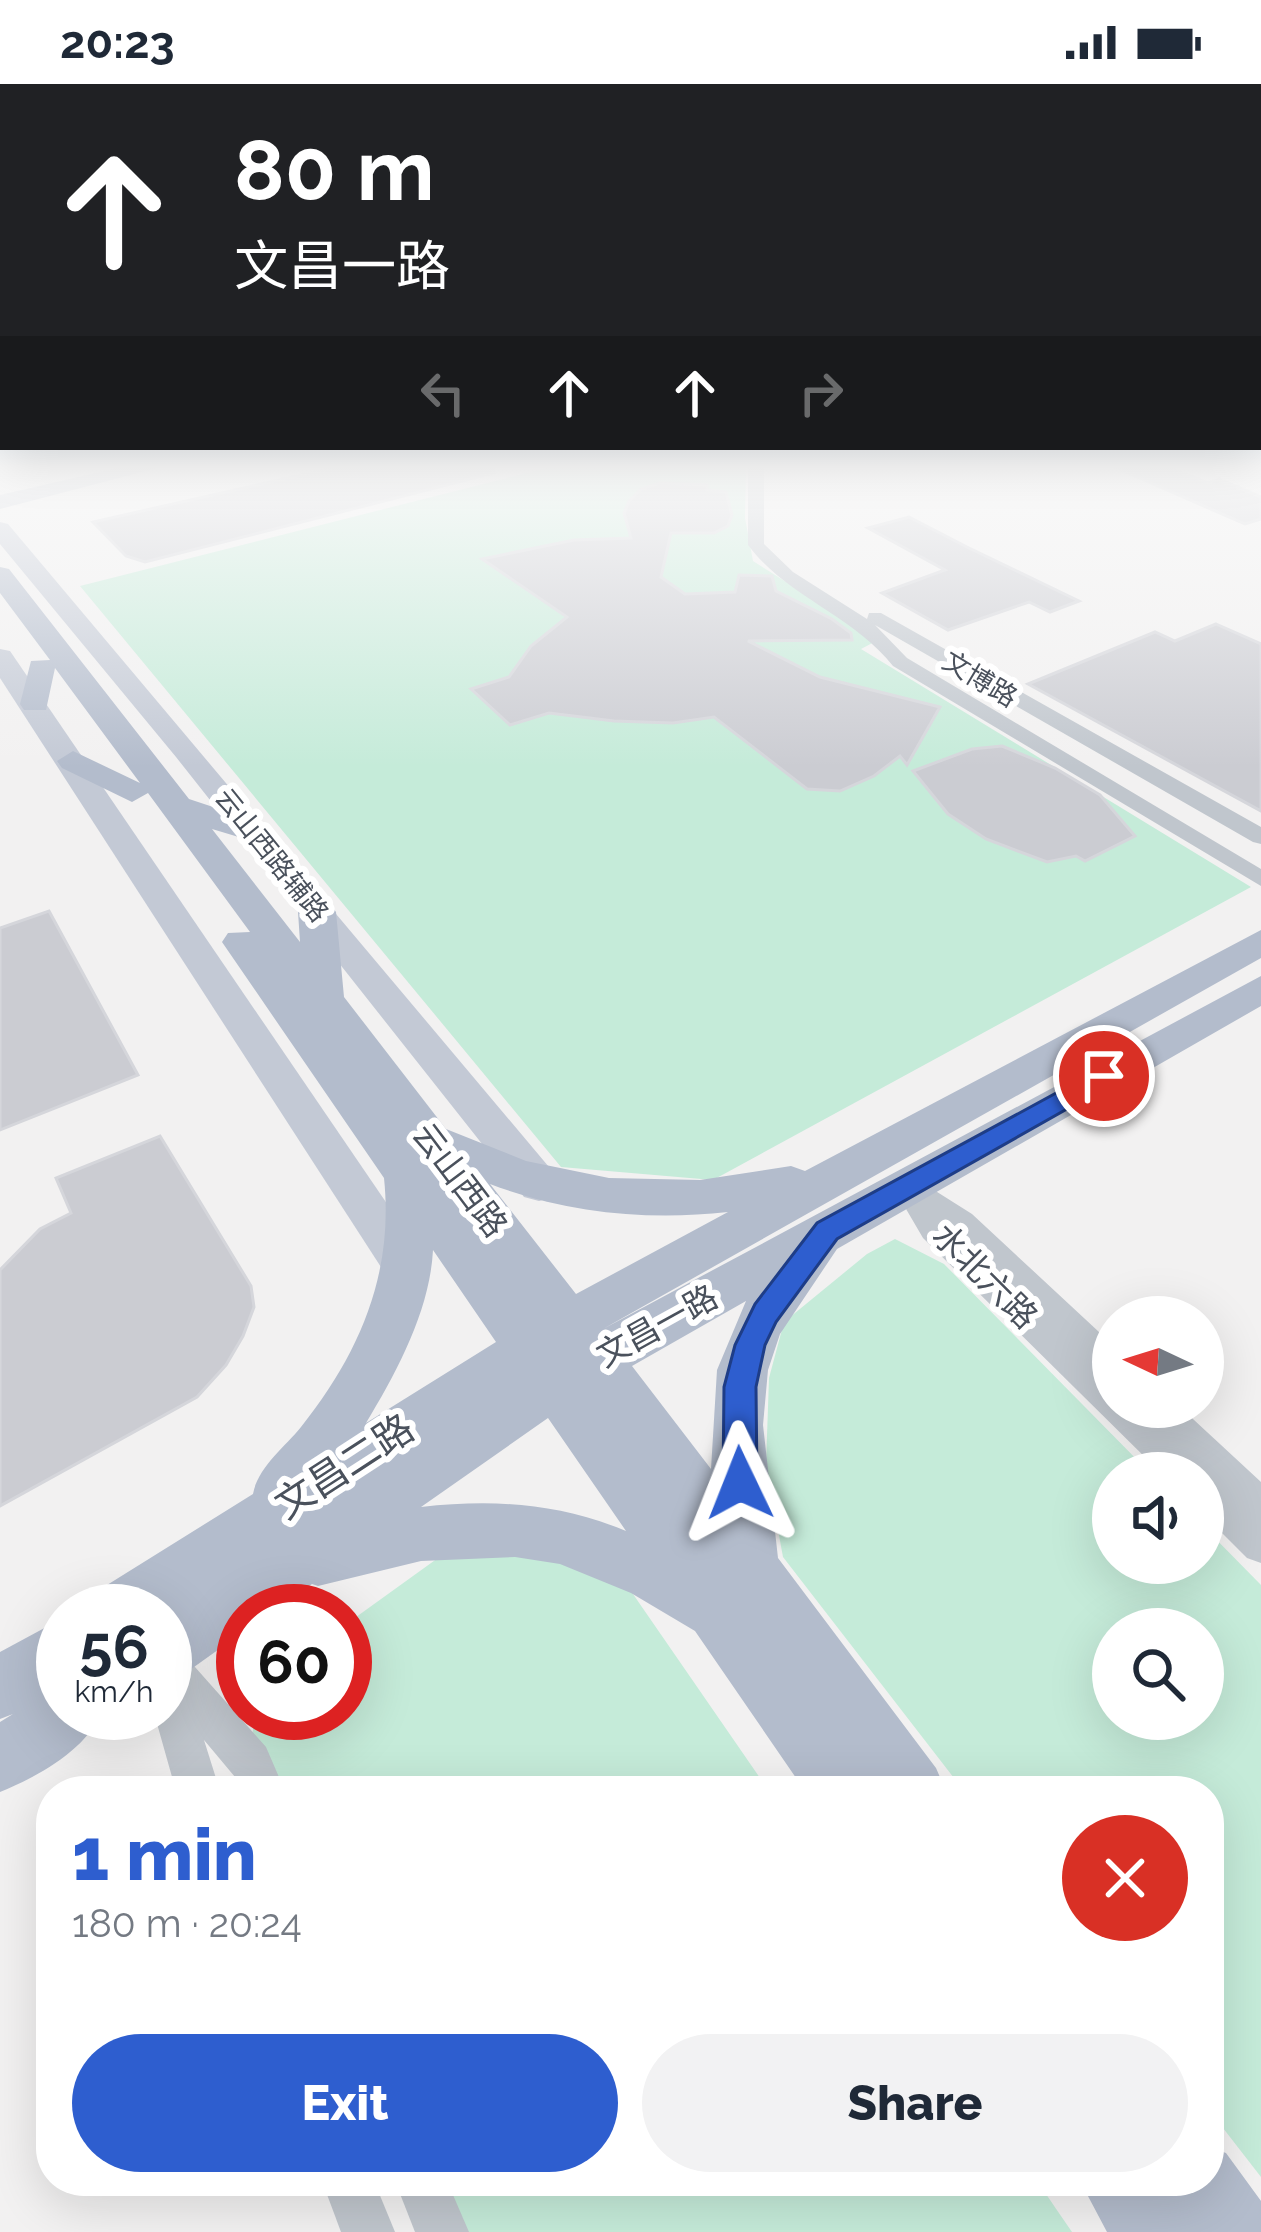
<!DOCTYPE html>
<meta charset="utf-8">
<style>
:root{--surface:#fff;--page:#f2f2f3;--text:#1f2937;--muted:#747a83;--accent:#2e5ecf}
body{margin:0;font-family:Raleway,"Noto Sans SC",sans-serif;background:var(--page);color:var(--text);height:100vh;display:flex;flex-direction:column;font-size:45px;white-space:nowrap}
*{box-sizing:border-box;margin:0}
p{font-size:39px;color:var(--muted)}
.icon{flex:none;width:66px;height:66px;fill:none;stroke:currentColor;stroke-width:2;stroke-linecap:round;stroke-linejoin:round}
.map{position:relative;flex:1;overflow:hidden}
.sheet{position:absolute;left:36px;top:1692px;width:1188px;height:420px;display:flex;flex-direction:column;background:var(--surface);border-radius:48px;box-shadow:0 12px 48px #0002}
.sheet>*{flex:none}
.hud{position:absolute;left:0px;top:0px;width:1263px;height:366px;box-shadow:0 12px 48px #0002;background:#202124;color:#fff;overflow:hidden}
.needle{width:78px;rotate:274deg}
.buttons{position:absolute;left:1092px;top:1212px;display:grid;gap:24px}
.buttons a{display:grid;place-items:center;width:132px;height:132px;border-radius:50%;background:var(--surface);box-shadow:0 12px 48px #0002;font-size:60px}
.speed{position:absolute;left:36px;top:1500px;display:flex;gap:24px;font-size:60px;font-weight:700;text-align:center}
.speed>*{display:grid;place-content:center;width:156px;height:156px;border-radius:50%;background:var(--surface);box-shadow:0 12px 48px #0002;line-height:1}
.speed small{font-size:30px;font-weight:400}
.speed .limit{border:18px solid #d22;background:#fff;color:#111}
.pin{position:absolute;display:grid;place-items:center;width:102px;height:102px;color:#fff;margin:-51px;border:6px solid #fff;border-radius:50%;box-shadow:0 3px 12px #0007}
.me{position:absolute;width:132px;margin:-66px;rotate:358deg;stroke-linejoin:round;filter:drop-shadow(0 0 9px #0008)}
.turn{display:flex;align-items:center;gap:42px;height:252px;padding:0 36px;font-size:54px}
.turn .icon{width:156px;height:156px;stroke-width:2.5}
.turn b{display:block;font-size:84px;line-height:102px}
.lanes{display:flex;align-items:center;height:114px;padding:0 36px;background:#0003;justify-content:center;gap:60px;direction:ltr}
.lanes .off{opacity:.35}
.round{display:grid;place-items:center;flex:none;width:126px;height:126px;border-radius:63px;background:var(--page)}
.head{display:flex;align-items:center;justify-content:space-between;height:204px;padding:0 36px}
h1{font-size:72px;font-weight:800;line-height:90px;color:var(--accent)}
.primary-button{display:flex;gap:24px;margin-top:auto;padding:24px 36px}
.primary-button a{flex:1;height:138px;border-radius:72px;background:var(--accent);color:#fff;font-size:48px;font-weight:800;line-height:138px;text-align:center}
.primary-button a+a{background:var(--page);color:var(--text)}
.status{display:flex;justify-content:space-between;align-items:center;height:84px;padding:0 60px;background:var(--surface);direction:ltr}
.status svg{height:33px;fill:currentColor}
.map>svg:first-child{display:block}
.green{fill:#c5ebd9;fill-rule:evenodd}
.building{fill:#cbccd2;stroke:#d5d6db;stroke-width:3}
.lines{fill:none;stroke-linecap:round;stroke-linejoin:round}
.street{fill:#c0c6cd;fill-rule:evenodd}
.secondary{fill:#c3c9d5;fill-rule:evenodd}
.primary{fill:#b3bccc;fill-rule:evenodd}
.route{fill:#2e5ecf;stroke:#1e3d87;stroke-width:3}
.labels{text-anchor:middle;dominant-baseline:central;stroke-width:12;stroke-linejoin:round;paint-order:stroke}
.far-street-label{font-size:27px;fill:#4a515c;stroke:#fff}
.street-label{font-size:33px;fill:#4a515c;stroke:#fff}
.near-street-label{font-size:39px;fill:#4a515c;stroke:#fff}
</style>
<div class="status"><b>20:23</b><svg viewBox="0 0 49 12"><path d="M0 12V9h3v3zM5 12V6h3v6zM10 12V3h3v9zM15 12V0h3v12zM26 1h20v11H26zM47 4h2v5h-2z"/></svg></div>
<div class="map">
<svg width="1261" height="2148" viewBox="0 0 1261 2148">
<rect width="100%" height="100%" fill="#f2f1f1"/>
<g class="green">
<path d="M554,382H746L745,434L753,477L878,556L861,565L1251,803L713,1096L561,1083L80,502Z"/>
<path d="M895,1155L944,1180L1150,1389H1113V1479H1203V1442L1261,1501V2093L1209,2026V1707H964L783,1473L766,1381L769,1294L784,1238L867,1170ZM1113,1545H1203V1635H1113Z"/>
<path d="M504,1453L624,1497L769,1707H258L247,1679L256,1629H345V1541L438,1474Z"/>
<path d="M413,2097H1037L1072,2148H433Z"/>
</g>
<g class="building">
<path d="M341,382H493L494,389L145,478L126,472L93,438Z"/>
<path d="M1112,382H1166L1208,399L1219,395L1261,413V435L1245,440Z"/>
<path d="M660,399L707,401V406L726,408L732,431L728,442L714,449H671L661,493L685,510L735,508L739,491L772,492L776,507L832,535L851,549L852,556L748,557L820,593L940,623L907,681L900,672L874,692L840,707L807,705L714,633L673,639L614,637L549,629L510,641L471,605L509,593L531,562L567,533L482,475L574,456L631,454L624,429L629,417L641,405Z"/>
<path d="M909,433L967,463L1079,517L1050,528L1029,518L948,546L882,509L945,486L868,444Z"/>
<path d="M1216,540L1261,560V727L1028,600L1155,548L1175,557Z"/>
<path d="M1002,662L1055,684L1100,711L1135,752L1085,777L1076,772L1047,778L986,755L948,730L913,687L972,665Z"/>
<path d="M49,827L138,991L0,1046V844Z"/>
<path d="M160,1052L251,1202L254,1223L243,1252L226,1281L197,1313L0,1422V1186L40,1145L71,1129L56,1094Z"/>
</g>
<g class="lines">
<g class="street">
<path d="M748,382H764V460L793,488L867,535L869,529H881L1261,743V760L1253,758L875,541L907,574L1261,785V802L893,582C853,531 787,513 748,461Z"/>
<path d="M907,1089L972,1130L1113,1261V1323H1180L1261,1398V1479L1247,1474L1203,1430V1389H1161L923,1154L892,1101L896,1093Z"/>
<path d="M165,1559L179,1565L266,1663L285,1707H241L235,1693L204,1656L220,1707H176L154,1629H165Z"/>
<path d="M322,2097H374L395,2148H341Z"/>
<path d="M395,2097H447L469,2148H415Z"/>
</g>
<g class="secondary">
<path d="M126,382H165L0,425V411Z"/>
<path d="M0,438L8,440L554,1089L560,1101L554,1113L539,1117L524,1113L176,673L0,460Z"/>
<path d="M0,565L10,567L422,1171L429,1184L422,1197L406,1202L390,1197L0,594Z"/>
</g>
<g class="primary">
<path d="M0,483L9,485L189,715L264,740L269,747L264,754L252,757L212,745L300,858L298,828L304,820H330L336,828L344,913L446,1045L526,1077L609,1094L700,1096L791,1082L805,1087L1261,846V874L603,1245L1261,892V922L837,1165L780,1250L768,1286L763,1341L778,1474L936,1684L946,1707H805L695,1547L631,1509L560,1480L515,1473L421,1477L318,1502L312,1500L273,1527H243V1548L187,1588L165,1596V1527H90L99,1506L253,1410C258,1383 284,1364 301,1343C360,1269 394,1189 384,1094L222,858L228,849L250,848L148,709L132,718L62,684L57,677L73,667L140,699L55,584L46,626H24L20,620L31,577L50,576L0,509ZM490,1100C567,1129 647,1137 728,1128L576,1210ZM433,1166L496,1258L366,1339C397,1288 430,1226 433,1166ZM746,1217L717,1286L711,1385L632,1282ZM548,1334L626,1447C558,1419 494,1415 421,1423Z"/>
<path d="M63,1534V1599L59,1602L63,1600V1629H101C86,1666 37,1693 0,1708V1638L13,1630L0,1635V1568Z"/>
<path d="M1209,2063L1226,2069L1261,2117V2148H1107L1080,2097H1209Z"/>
</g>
</g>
<linearGradient id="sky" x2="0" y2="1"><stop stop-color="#87bce6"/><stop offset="0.56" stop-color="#f9f9f9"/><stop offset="1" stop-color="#f9f9f9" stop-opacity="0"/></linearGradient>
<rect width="1261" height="683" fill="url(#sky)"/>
<path class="route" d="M1104,983L1113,986L1117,992L1113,999L837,1155L776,1238L765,1261L756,1303L757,1399L752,1410L740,1415L728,1410L723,1399L724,1303L735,1261L755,1220L817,1139Z"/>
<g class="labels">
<g class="far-street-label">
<text transform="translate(980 595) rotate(31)">文博路</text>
<text transform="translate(272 771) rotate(51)">云山西路辅路</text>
</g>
<g class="street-label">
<text transform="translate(460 1096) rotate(53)">云山西路</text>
<text transform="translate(985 1192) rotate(45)">水北六路</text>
<text transform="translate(657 1242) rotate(-29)">文昌一路</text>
</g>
<g class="near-street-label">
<text transform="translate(344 1382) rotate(-33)">文昌二路</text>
</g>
</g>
</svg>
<div class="buttons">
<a><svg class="needle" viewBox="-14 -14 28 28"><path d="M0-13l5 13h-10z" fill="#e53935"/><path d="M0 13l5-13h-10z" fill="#747a83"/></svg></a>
<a><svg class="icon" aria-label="sound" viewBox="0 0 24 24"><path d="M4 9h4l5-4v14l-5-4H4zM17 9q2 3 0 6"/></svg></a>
<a><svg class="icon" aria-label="search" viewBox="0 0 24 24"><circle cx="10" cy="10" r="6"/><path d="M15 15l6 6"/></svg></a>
</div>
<div class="speed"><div>56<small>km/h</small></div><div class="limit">60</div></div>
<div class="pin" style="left:1104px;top:992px;background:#d93025"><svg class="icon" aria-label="arrive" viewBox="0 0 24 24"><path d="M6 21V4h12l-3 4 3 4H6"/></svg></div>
<svg class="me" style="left:740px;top:1399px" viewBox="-20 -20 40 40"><path d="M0-17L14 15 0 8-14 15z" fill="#2e5ecf" stroke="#fff" stroke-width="4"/></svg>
<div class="hud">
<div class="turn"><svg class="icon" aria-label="ahead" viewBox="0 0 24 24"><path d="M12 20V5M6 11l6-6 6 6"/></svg><div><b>80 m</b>文昌一路</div></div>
<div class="lanes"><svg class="icon off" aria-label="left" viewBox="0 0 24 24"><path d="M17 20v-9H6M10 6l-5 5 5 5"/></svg><svg class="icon" aria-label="ahead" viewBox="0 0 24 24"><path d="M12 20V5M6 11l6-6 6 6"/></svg><svg class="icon" aria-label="ahead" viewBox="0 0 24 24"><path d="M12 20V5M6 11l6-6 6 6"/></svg><svg class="icon off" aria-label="right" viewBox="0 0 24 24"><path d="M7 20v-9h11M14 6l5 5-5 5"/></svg></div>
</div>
<section class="sheet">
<div class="head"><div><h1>1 min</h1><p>180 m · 20:24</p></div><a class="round" style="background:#d93025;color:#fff"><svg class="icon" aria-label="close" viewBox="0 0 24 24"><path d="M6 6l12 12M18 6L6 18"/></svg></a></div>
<div class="primary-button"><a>Exit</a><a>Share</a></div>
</section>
</div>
